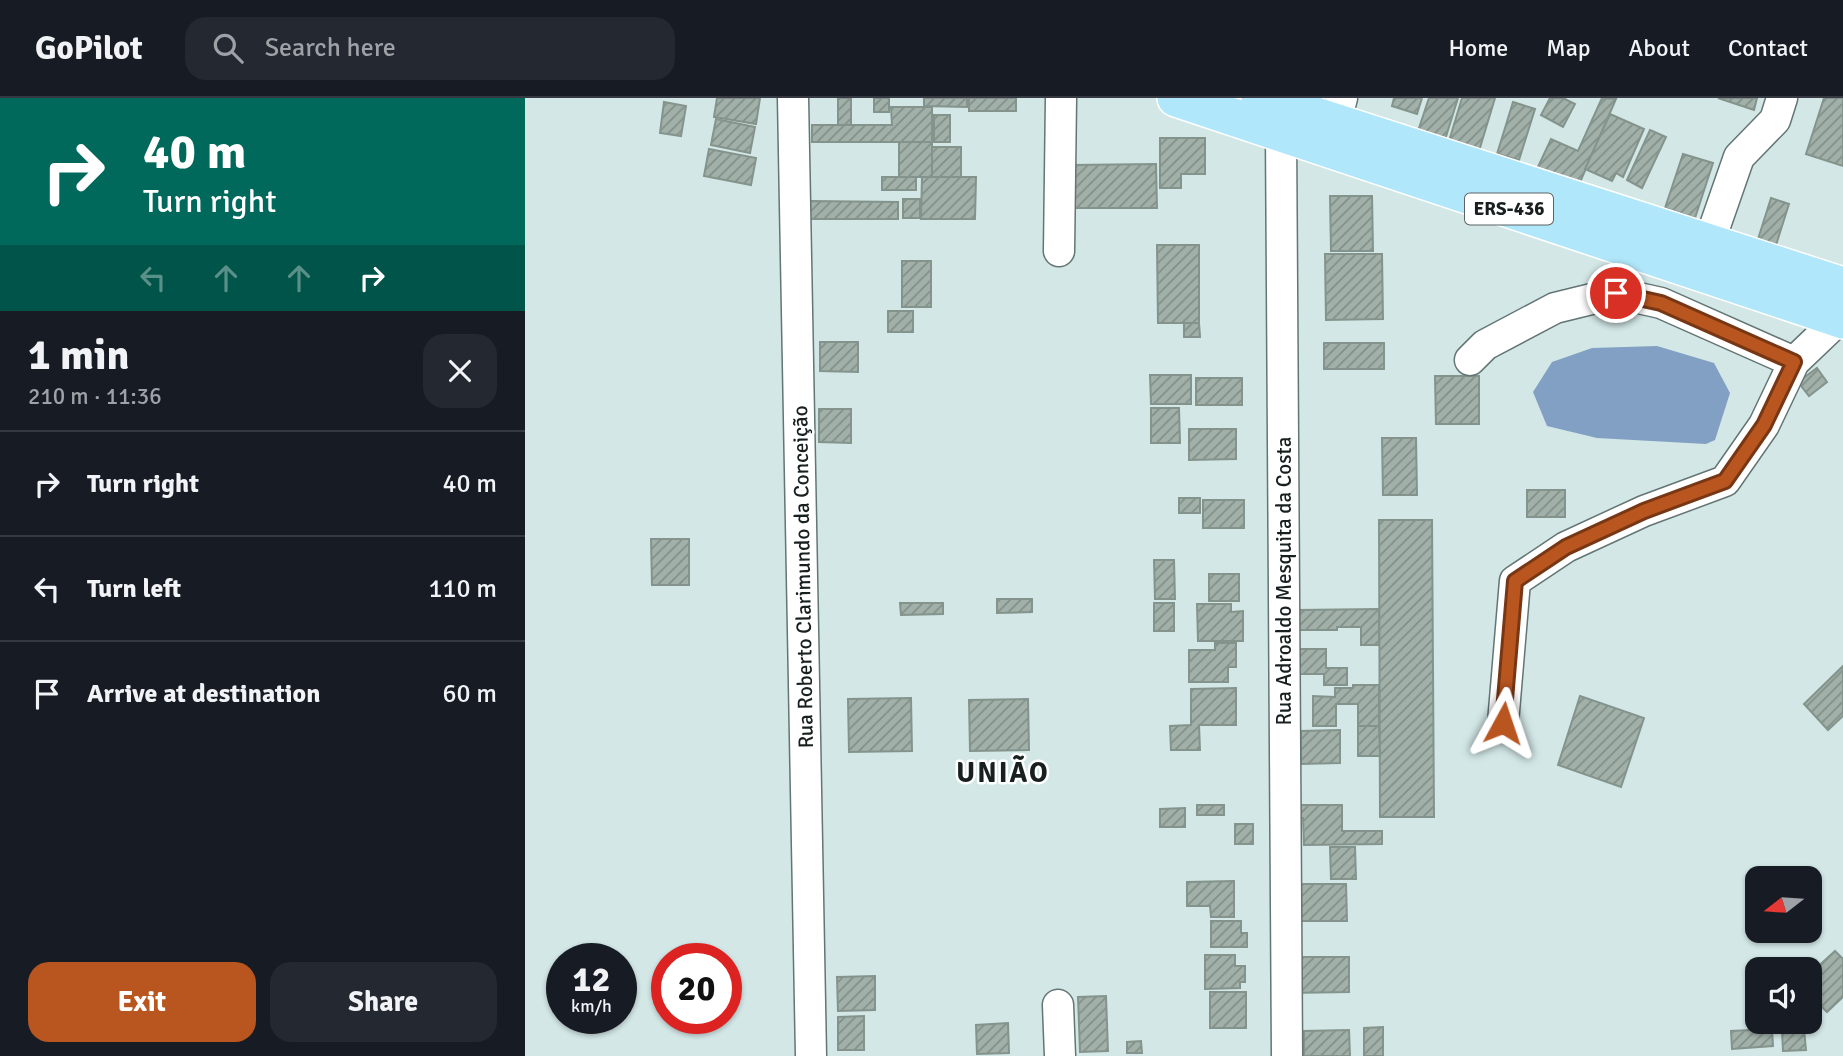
<!DOCTYPE html>
<meta charset="utf-8">
<style>
:root{--surface:#171b24;--page:#242831;--text:#f1f3f6;--muted:#9ea1a6;--line:#363941;--accent:#b9551f}
body{margin:0;font-family:Signika,sans-serif;background:var(--page);color:var(--text);height:100vh;display:flex;flex-direction:column;font-size:26px;white-space:nowrap}
*{box-sizing:border-box;margin:0}
p{font-size:23px;color:var(--muted)}
.icon{flex:none;width:38px;height:38px;fill:none;stroke:currentColor;stroke-width:2;stroke-linecap:round;stroke-linejoin:round}
.map{position:relative;flex:1;overflow:hidden}
.panel{display:flex;flex-direction:column;background:var(--surface);width:525px}
.panel>*{flex:none}
.guide{background:#00695c;color:#fff;overflow:hidden}
.needle{width:46px;rotate:253deg}
.controls{position:absolute;left:1220px;top:768px;display:grid;gap:14px}
.controls a{display:grid;place-items:center;width:77px;height:77px;border-radius:14px;background:var(--surface);box-shadow:0 2px 5px #0004;font-size:35px}
.speed{position:absolute;left:21px;top:845px;display:flex;gap:14px;font-size:35px;font-weight:700;text-align:center}
.speed>*{display:grid;place-content:center;width:91px;height:91px;border-radius:50%;background:var(--surface);box-shadow:0 2px 5px #0004;line-height:1}
.speed small{font-size:18px;font-weight:400}
.speed .limit{border:10px solid #d22;background:#fff;color:#111}
.pin{position:absolute;display:grid;place-items:center;width:60px;height:60px;color:#fff;margin:-30px;border:4px solid #fff;border-radius:50%;box-shadow:0 2px 7px #0007}
.me{position:absolute;width:77px;margin:-38px;rotate:5deg;stroke-linejoin:round;filter:drop-shadow(0 0 5px #0008)}
.turn{display:flex;align-items:center;gap:24px;height:147px;padding:0 28px;font-size:32px}
.turn .icon{width:91px;height:91px;stroke-width:2.5}
.turn b{display:block;font-size:49px;line-height:60px}
.lanes{display:flex;align-items:center;height:66px;padding:0 28px;background:#0003;justify-content:center;gap:35px;direction:ltr}
.lanes .off{opacity:.35}
.round{display:grid;place-items:center;flex:none;width:74px;height:74px;border-radius:21px;background:var(--page)}
.head{display:flex;align-items:center;justify-content:space-between;height:119px;padding:0 28px}
h1{font-size:42px;font-weight:800;line-height:52px}
.primary-button{display:flex;gap:14px;margin-top:auto;padding:14px 28px}
.primary-button a{flex:1;height:80px;border-radius:21px;background:var(--accent);color:#fff;font-size:28px;font-weight:800;line-height:80px;text-align:center}
.primary-button a+a{background:var(--page);color:var(--text)}
ul{padding:0;list-style:none}
li{display:flex;align-items:center;gap:21px;height:105px;padding:0 28px;border-top:2px solid var(--line)}
li div{flex:1}
li b{display:block;font-size:26px}
li em{font-style:normal}
header{display:flex;align-items:center;gap:42px;box-sizing:border-box;height:98px;padding:0 35px;background:var(--surface);border-bottom:2px solid var(--line)}
header strong{font-size:33px}
nav{display:flex;gap:38px;margin-inline-start:auto;font-size:24px}
.search{width:490px;height:63px;background:var(--page);display:flex;align-items:center;gap:18px;box-sizing:border-box;padding:0 24px;border-radius:21px;color:var(--muted);font-size:26px}
main{display:flex;flex:1;min-height:0}
.map>svg:first-child{display:block}
.water{fill:#82a0c3}
.building{fill:url(#building-hatch);stroke:#84948c;stroke-width:2}
.lines{fill:none;stroke-linecap:round;stroke-linejoin:round}
.minor-casing{stroke:#637574;stroke-width:33}
.major-casing{stroke:#fff;stroke-width:40}
.minor{stroke:#fff;stroke-width:30}
.major{stroke:#b1e7fa;stroke-width:37}
.route-casing{stroke:#783714;stroke-width:18}
.route{stroke:#b9551f;stroke-width:12}
.labels{text-anchor:middle;dominant-baseline:central;stroke-width:5;stroke-linejoin:round;paint-order:stroke}
.shield{fill:#fff;stroke:#5d6262;stroke-width:2}
.shield-label{font-size:19px;font-weight:bold;fill:#181f1f}
.street-label{font-size:21px;fill:#181f1f;stroke:#fff}
.district-label{font-size:28px;font-weight:bold;letter-spacing:2px;fill:#181f1f;stroke:#fff}
</style>
<header>
<strong>GoPilot</strong>
<div class="search"><svg class="icon" aria-label="search" viewBox="0 0 24 24"><circle cx="10" cy="10" r="6"/><path d="M15 15l6 6"/></svg>Search here</div>
<nav><a>Home</a><a>Map</a><a>About</a><a>Contact</a></nav>
</header>
<main>
<section class="panel">
<div class="guide">
<div class="turn"><svg class="icon" aria-label="right" viewBox="0 0 24 24"><path d="M7 20v-9h11M14 6l5 5-5 5"/></svg><div><b>40 m</b>Turn right</div></div>
<div class="lanes"><svg class="icon off" aria-label="left" viewBox="0 0 24 24"><path d="M17 20v-9H6M10 6l-5 5 5 5"/></svg><svg class="icon off" aria-label="ahead" viewBox="0 0 24 24"><path d="M12 20V5M6 11l6-6 6 6"/></svg><svg class="icon off" aria-label="ahead" viewBox="0 0 24 24"><path d="M12 20V5M6 11l6-6 6 6"/></svg><svg class="icon" aria-label="right" viewBox="0 0 24 24"><path d="M7 20v-9h11M14 6l5 5-5 5"/></svg></div>
</div>
<div class="head"><div><h1>1 min</h1><p>210 m · 11:36</p></div><a class="round"><svg class="icon" aria-label="close" viewBox="0 0 24 24"><path d="M6 6l12 12M18 6L6 18"/></svg></a></div>
<ul>
<li><svg class="icon" aria-label="right" viewBox="0 0 24 24"><path d="M7 20v-9h11M14 6l5 5-5 5"/></svg><div><b>Turn right</b></div><em>40 m</em></li>
<li><svg class="icon" aria-label="left" viewBox="0 0 24 24"><path d="M17 20v-9H6M10 6l-5 5 5 5"/></svg><div><b>Turn left</b></div><em>110 m</em></li>
<li><svg class="icon" aria-label="arrive" viewBox="0 0 24 24"><path d="M6 21V4h12l-3 4 3 4H6"/></svg><div><b>Arrive at destination</b></div><em>60 m</em></li>
</ul>
<div class="primary-button"><a>Exit</a><a>Share</a></div>
</section>
<div class="map">
<svg width="1318" height="958" viewBox="0 0 1318 958">
<defs>
<pattern id="building-hatch" width="6" height="6" patternUnits="userSpaceOnUse" patternTransform="scale(1.75)"><rect width="6" height="6" fill="#a1b1a9"/><path d="M-1 1l2-2M0 6l6-6M5 7l2-2" fill="none" stroke="#828f89"/></pattern>
</defs>
<rect width="100%" height="100%" fill="#d2e7e6"/>
<path class="water" d="M1132,248L1189,265L1205,295L1190,342L1181,346L1072,340L1022,328L1008,294L1027,264L1067,250Z"/>
<g class="building">
<path d="M192,0H235L231,26L189,19Z"/>
<rect x="313" y="0" width="13" height="27"/>
<rect x="349" y="0" width="15" height="14"/>
<path d="M399,0H442V9L399,8Z"/>
<rect x="444" y="0" width="47" height="13"/>
<path d="M869,0H897L892,16L867,8Z"/>
<path d="M904,0H933L919,45L892,36Z"/>
<path d="M937,0H970L954,53L924,43Z"/>
<path d="M1025,0H1038L1050,6L1038,29L1016,17Z"/>
<path d="M1077,0L1091,1L1053,89L1012,71L1026,41L1053,53Z"/>
<path d="M1193,0H1232L1229,12Z"/>
<path d="M1299,0H1318V68L1281,56Z"/>
<path d="M139,4L161,8L156,38L135,35Z"/>
<path d="M988,4L1010,11L994,62L972,56Z"/>
<path d="M366,9H407V44H287V27H367Z"/>
<path d="M1085,16L1119,31L1098,79L1091,75L1087,83L1060,71Z"/>
<rect x="409" y="17" width="16" height="27"/>
<path d="M191,21L230,29L225,55L186,47Z"/>
<path d="M1125,32L1141,39L1117,90L1102,82Z"/>
<path d="M635,40H680V76H656V90H635Z"/>
<rect x="374" y="44" width="33" height="35"/>
<rect x="407" y="49" width="29" height="30"/>
<path d="M184,51L231,60L226,87L179,78Z"/>
<path d="M1158,56L1188,65L1170,120L1140,110Z"/>
<path d="M631,66L632,110H547V67Z"/>
<rect x="357" y="79" width="34" height="13"/>
<path d="M397,79H451L450,121H396Z"/>
<path d="M805,98H847L848,153H806Z"/>
<path d="M1246,100L1264,106L1251,147L1233,141Z"/>
<rect x="378" y="101" width="17" height="19"/>
<path d="M285,103L373,104V121H285Z"/>
<path d="M632,147H674V225H633Z"/>
<path d="M800,156H857L858,221L801,222Z"/>
<rect x="377" y="163" width="29" height="46"/>
<rect x="363" y="213" width="25" height="21"/>
<path d="M659,225H674L675,239H659Z"/>
<path d="M295,244H333V274L295,273Z"/>
<rect x="799" y="245" width="60" height="26"/>
<path d="M1292,270L1302,284L1284,298L1273,284Z"/>
<path d="M625,277H666V306H626Z"/>
<path d="M910,278H954V326H911Z"/>
<rect x="671" y="280" width="46" height="27"/>
<path d="M626,310H654L655,345H626Z"/>
<path d="M294,311H326V345L294,344Z"/>
<path d="M664,331H711V361L664,362Z"/>
<path d="M857,340H891L892,397H858Z"/>
<rect x="1002" y="392" width="38" height="27"/>
<rect x="654" y="400" width="21" height="15"/>
<rect x="678" y="402" width="41" height="28"/>
<path d="M854,422H907L909,719H855Z"/>
<path d="M126,441H164V487H127Z"/>
<path d="M629,462H649L650,501H630Z"/>
<rect x="684" y="476" width="30" height="27"/>
<path d="M472,501H507V514L472,515Z"/>
<path d="M375,505H418V516L376,517Z"/>
<rect x="629" y="505" width="20" height="28"/>
<path d="M672,506H706V514L718,513V543H673Z"/>
<path d="M854,511V547H836V529H812V532H773V512Z"/>
<path d="M690,545H711V569H703V584H664V552H690Z"/>
<path d="M773,551H801V570H822V587H799V576H773Z"/>
<path d="M1318,568V618L1303,632L1279,606Z"/>
<path d="M828,587H854V628H833V606H811V628H788V598L810,599V590H828Z"/>
<path d="M711,590V627H674L675,652H646L645,628L666,627V591Z"/>
<path d="M1055,598L1119,620L1096,689L1033,667Z"/>
<path d="M386,600L387,653L324,654L323,601Z"/>
<path d="M503,601L504,652L445,653L444,602Z"/>
<path d="M833,628H854L855,658H833Z"/>
<path d="M815,632V665L776,666V633Z"/>
<rect x="672" y="707" width="27" height="10"/>
<path d="M765,707H817V733H857V746L779,747L778,720H765Z"/>
<path d="M660,710V729H635V711Z"/>
<rect x="710" y="726" width="18" height="20"/>
<path d="M805,749H830L831,781H806Z"/>
<path d="M709,783V819H686L685,808H662V784Z"/>
<path d="M774,786H821L822,823H775Z"/>
<path d="M686,823H716V835H722V849H686Z"/>
<path d="M1310,853L1318,861V899L1302,914L1284,896V877Z"/>
<path d="M680,857H710V868H720V884H715V890L680,891Z"/>
<path d="M764,859H824V894L764,895Z"/>
<path d="M350,878V912L313,913L312,879Z"/>
<rect x="685" y="894" width="36" height="36"/>
<path d="M581,898L583,953L555,954L553,899Z"/>
<path d="M339,918V952H313V919Z"/>
<path d="M483,925L484,955L452,956L451,927Z"/>
<path d="M858,929V958H839V930Z"/>
<path d="M1247,931L1248,948L1207,951L1206,933Z"/>
<path d="M1279,931L1281,952L1258,953L1257,933Z"/>
<path d="M824,932L825,958H779V933Z"/>
<path d="M616,943L617,955H602V944Z"/>
</g>
<g class="lines">
<g class="minor-casing">
<g id="minor">
<path d="M268,0L286,958"/>
<path d="M761,14L756,35L762,958"/>
<path d="M805,44L817,0"/>
<path d="M1184,145L1214,59L1250,22L1257,0"/>
<path d="M534,153L536,0"/>
<path d="M945,262L960,247L1030,210L1091,195L1136,205L1269,264"/>
<path d="M978,625L990,483L1041,449L1119,413L1200,383L1239,327L1269,264L1314,221"/>
<path d="M533,907L535,958"/>
</g>
</g>
<g class="major-casing">
<g id="major">
<path d="M651,0L1318,222"/>
<path d="M735,0L1318,188"/>
</g>
</g>
<use href="#minor" class="minor"/>
<use href="#major" class="major"/>
</g>
<g class="lines">
<g class="route-casing">
<path id="route" d="M978,625L990,483L1041,449L1119,413L1200,383L1239,327L1269,264L1136,205L1091,195"/>
</g>
<use href="#route" class="route"/>
</g>
<g class="labels">
<rect class="shield" x="940" y="95.5" width="88" height="31" rx="5"/>
<g class="shield-label">
<text x="984" y="111">ERS-436</text>
</g>
<g class="street-label">
<text transform="translate(278 479) rotate(-91)">Rua Roberto Clarimundo da Conceição</text>
<text transform="translate(759 483) rotate(-90)">Rua Adroaldo Mesquita da Costa</text>
</g>
<g class="district-label">
<text x="478" y="675">UNIÃO</text>
</g>
</g>
</svg>
<div class="controls">
<a><svg class="needle" viewBox="-14 -14 28 28"><path d="M0-13l5 13h-10z" fill="#e53935"/><path d="M0 13l5-13h-10z" fill="#9ea1a6"/></svg></a>
<a><svg class="icon" aria-label="sound" viewBox="0 0 24 24"><path d="M4 9h4l5-4v14l-5-4H4zM17 9q2 3 0 6"/></svg></a>
</div>
<div class="speed"><div>12<small>km/h</small></div><div class="limit">20</div></div>
<div class="pin" style="left:1091px;top:195px;background:#d93025"><svg class="icon" aria-label="arrive" viewBox="0 0 24 24"><path d="M6 21V4h12l-3 4 3 4H6"/></svg></div>
<svg class="me" style="left:978px;top:625px" viewBox="-20 -20 40 40"><path d="M0-17L14 15 0 8-14 15z" fill="#b9551f" stroke="#fff" stroke-width="4"/></svg>
</div>
</main>
